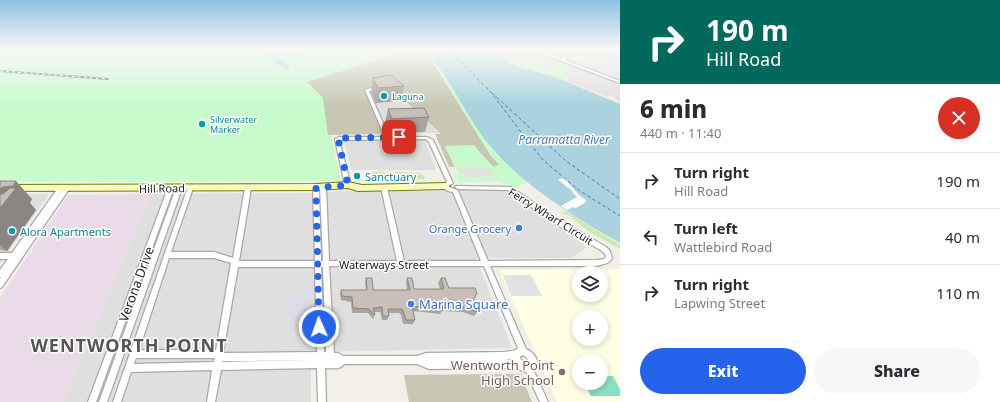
<!DOCTYPE html>
<meta charset="utf-8">
<style>
:root{--surface:#fff;--page:#f7f7f7;--text:#2b2b33;--muted:#7c7c81;--line:#e1e1e2;--accent:#2563eb}
body{margin:0;font-family:"Noto Sans",sans-serif;background:var(--page);color:var(--text);height:100vh;display:flex;flex-direction:column;font-size:15px;white-space:nowrap}
*{box-sizing:border-box;margin:0}
p{font-size:13px;color:var(--muted)}
.icon{flex:none;width:22px;height:22px;fill:none;stroke:currentColor;stroke-width:2;stroke-linecap:round;stroke-linejoin:round}
.map{position:relative;flex:1;overflow:hidden}
.drawer{display:flex;flex-direction:column;background:var(--surface);width:380px}
.drawer>*{flex:none}
.hud{background:#00695c;color:#fff;overflow:hidden}
.fabs{position:absolute;left:572px;top:266px;display:grid;gap:8px}
.fabs a{display:grid;place-items:center;width:36px;height:36px;border-radius:50%;background:var(--surface);box-shadow:0 2px 6px #0003;font-size:20px}
.pin{position:absolute;display:grid;place-items:center;width:34px;height:34px;color:#fff;margin:-17px;border-radius:8px;box-shadow:0 2px 6px #0006}
.me{position:absolute;width:44px;margin:-22px;rotate:358deg;stroke-linejoin:round;filter:drop-shadow(0 0 3px #0008)}
.turn{display:flex;align-items:center;gap:14px;height:84px;padding:0 20px;font-size:18px}
.turn .icon{width:52px;height:52px;stroke-width:2.5}
.turn b{display:block;font-size:28px;line-height:34px}
.round{display:grid;place-items:center;flex:none;width:42px;height:42px;border-radius:21px;background:var(--page)}
.headline{display:flex;align-items:center;justify-content:space-between;height:68px;padding:0 20px}
h1{font-size:24px;font-weight:800;line-height:30px}
.cta{display:flex;gap:8px;margin-top:auto;padding:8px 20px}
.cta a{flex:1;height:46px;border-radius:24px;background:var(--accent);color:#fff;font-size:16px;font-weight:800;line-height:46px;text-align:center}
.cta a+a{background:var(--page);color:var(--text)}
ul{padding:0;list-style:none}
li{display:flex;align-items:center;gap:12px;height:56px;padding:0 20px;border-top:1px solid var(--line)}
li div{flex:1}
li b{display:block;font-size:15px}
li em{font-style:normal}
main{display:flex;flex:1;min-height:0}
.map>svg:first-child{display:block}
.residential{fill:#e0dfdf}
.industrial{fill:#ebdbe8}
.education{fill:#ffffe5;fill-rule:evenodd}
.construction{fill:#c7c7b4}
.grass{fill:#cdebb0}
.park{fill:#c8facc}
.pitch{fill:#88e0be}
.parking{fill:#e2e2e2}
.plaza{fill:#dddde8}
.water{fill:#aad3df}
.pier{fill:#fff}
.lines{fill:none;stroke-linecap:round;stroke-linejoin:round}
.ferry{stroke:#4a7aab;stroke-width:1;stroke-dasharray:3.5 2.5;stroke-linecap:butt}
.street-casing{stroke:#a9a9a9;stroke-width:2.5}
.secondary-casing{stroke:#707d05;stroke-width:2}
.street{fill:#fff;fill-rule:evenodd}
.secondary{fill:#f7fabf;fill-rule:evenodd}
.rail-casing{stroke:#707070;stroke-width:2}
.rail{stroke:#fff;stroke-width:1;stroke-dasharray:3;stroke-linecap:butt}
.wall{fill:#aba49e}
.shaded-wall{fill:#8b8681}
.building{fill:#c7bfb8;stroke:#8b8681}
.route{stroke:#2563eb;stroke-width:7;stroke-dasharray:0 12.6}
.culture-dot{fill:#0f9aa8;stroke:#fff;stroke-width:1.5}
.shop-dot{fill:#3f7fe0;stroke:#fff;stroke-width:1.5}
.education-dot{fill:#8d6e63;stroke:#fff;stroke-width:1.5}
.labels{text-anchor:middle;dominant-baseline:central;stroke-width:3;stroke-linejoin:round;paint-order:stroke}
.far-culture-label{font-size:9px;fill:#0d838f;stroke:#fff;text-anchor:start}
.culture-label{font-size:11px;fill:#0d838f;stroke:#fff;text-anchor:start}
.street-label{font-size:11px;fill:#222;stroke:#fff}
.shop-label{font-size:11px;fill:#366cbe;stroke:#fff;text-anchor:end}
.water-label{font-size:12px;font-style:italic;fill:#4a7aab;stroke:#fff}
.near-street-label{font-size:13px;fill:#222;stroke:#fff}
.near-shop-label{font-size:13px;fill:#366cbe;stroke:#fff;text-anchor:start}
.near-education-label{font-size:13px;fill:#785e54;stroke:#fff;text-anchor:end}
.near-district-label{font-size:18px;font-weight:bold;letter-spacing:1px;fill:#555;stroke:#fff}
</style>
<main>
<div class="map">
<svg width="620" height="402" viewBox="0 0 620 402">
<rect width="100%" height="100%" fill="#f2efe9"/>
<g class="residential">
<path d="M500,49H620V102L616,100V98L609,95L608,97L567,81L568,78L563,75L569,65L553,71L520,59L508,63L502,57L501,54L505,53Z"/>
<path d="M389,87L439,133L388,134L367,90Z"/>
<path d="M422,140L425,141L436,170H351L345,143L348,141Z"/>
<path d="M509,190L587,247L571,258H476L512,348L311,352V402H63L151,194L309,193L347,191Z"/>
<path d="M0,194H49L0,264Z"/>
</g>
<path class="industrial" d="M151,194L63,402H0V298L68,195Z"/>
<path class="education" d="M620,269V402H557L499,270ZM579,273H601V295H579ZM579,317H601V339H579ZM579,361H601V383H579Z"/>
<g class="construction">
<path d="M412,49H420L429,56L491,156L500,165L493,167L487,160L445,146L455,167H449L435,134H441L389,86L366,90L384,134L328,135L296,77H322Z"/>
<path d="M521,374L532,402H409L404,375Z"/>
</g>
<g class="grass">
<path d="M381,171L394,178L395,179H365L369,173Z"/>
<path d="M397,172L420,173L425,177L424,179H405L392,174Z"/>
<path d="M566,211L620,245V249L588,231L570,216L561,213Z"/>
</g>
<g class="park">
<path d="M0,49H412L307,82L323,98L328,135H331L341,181L0,182Z"/>
<path d="M420,49L428,54L511,167L529,181L516,187L493,181L459,183L454,174L458,173L445,146L474,145L493,167L500,164L491,156L429,56Z"/>
<path d="M520,59L553,71L559,61L569,65L563,75L569,78L567,81L518,67L508,63Z"/>
</g>
<path class="pitch" d="M601,376H613L620,389V396H591L584,383H601Z"/>
<g class="parking">
<path d="M458,167H484L485,169H489L493,178H467L465,174H461Z"/>
<path d="M503,275H531L542,296H511Z"/>
</g>
<path class="plaza" d="M314,277L315,351H308V328L289,320V305H294V302H290L291,299L301,294L307,286L309,278Z"/>
<g class="water">
<path d="M273,49H295L294,50L297,51L300,58L291,57L289,55C285,54 280,52 277,56L286,61V64L290,67L287,70L280,68H285L283,65H279L273,62L275,60H272L271,54H265L266,52H271Z"/>
<path d="M422,49H498L505,61L518,67L555,77L620,104V243C572,216 516,181 483,137C463,110 446,69 422,49Z"/>
</g>
<path class="pier" d="M564,178L579,195L586,200V202H583L585,203L576,208L573,207L567,210L561,206L577,197L569,188L567,187L558,179Z"/>
<g class="lines">
<g class="ferry">
<path d="M447,49L490,91L530,144L544,161L580,191L620,216"/>
<path d="M492,93L566,161L620,199"/>
</g>
<g class="street-casing">
<g id="street">
<path d="M537,49H541L545,52L562,59L570,49H572L565,60L620,81V83L543,54Z"/>
<path d="M593,49H597L620,56V58Z"/>
<path d="M379,87H380V89L369,91L389,137H427L433,140L453,183L452,184L449,185V187L457,190L458,191L488,261L596,260L604,259L606,257L605,254L602,251L549,220L508,190L458,189L455,187L456,186L511,187L553,216L606,247L610,251L612,258C609,264 603,264 596,266H490L526,349C533,352 536,356 538,364L534,371L548,402H540L526,372L521,370L507,368L429,369L417,364H344C340,370 332,368 325,368L326,402H318L317,368L221,370L215,402H207L212,370L131,372L121,402H113L188,187L190,186L193,188L171,252H214L233,258L245,188L248,186L251,188L239,261H315L313,187L316,185L319,187L321,261H323L320,187L323,185L326,187L329,261H397L381,187L384,185L387,187L404,261H481L453,192L448,191L443,188V184L447,182L429,142L426,139L339,140L351,185L348,187L345,185L335,139L339,137H385L365,90L367,89ZM169,258H214L231,263L216,350H139ZM329,266H484L518,348L516,350L505,352L426,353L417,356H343L338,353H334ZM238,267H315L317,352L223,353ZM321,267H323L326,352H324ZM522,355C526,356 529,360 530,364H526L521,360L520,357ZM136,358H215L214,362L134,364ZM512,359L513,361L507,360L429,361L505,360ZM317,360L222,362V361Z"/>
<path d="M171,186L174,188L96,402H88L168,188Z"/>
<path d="M179,186L182,188L107,402H99L176,188Z"/>
<path d="M60,187L63,189L41,221L64,188H68L69,189L2,287L0,288V279L1,277L0,278V270L8,259H0V253H12L58,188Z"/>
</g>
</g>
<g class="secondary-casing">
<path id="secondary" d="M348,182L362,185L446,183L450,186L446,189L358,191L348,188L316,190L0,191V185L316,184Z"/>
</g>
<use href="#street" class="street"/>
<use href="#secondary" class="secondary"/>
<g class="rail-casing">
<path id="rail" d="M0,71L108,79"/>
</g>
<use href="#rail" class="rail"/>
</g>
<g class="wall">
<path d="M373,78L404,86L401,101L376,103L371,92Z"/>
<path d="M388,109L429,117L425,132L389,133L385,123Z"/>
<path d="M0,181L32,199L30,203L36,210L7,251L0,250Z"/>
<path d="M366,278L373,290H407L406,283L407,278L414,289H440L438,283L441,278L449,288L473,301L477,312L474,316L463,312L442,311L440,314L413,311L415,320L413,324H403L401,315L399,313H389V316L387,320H382L380,312H374L375,315L373,319L368,313H352L351,302L341,300L340,295L341,290H366L365,283Z"/>
</g>
<path class="shaded-wall" d="M16,181L32,199L30,203L36,210L7,251L0,245V189L3,187Z"/>
<g class="building">
<path d="M391,75L404,86L378,88L373,78Z"/>
<path d="M424,108L429,117L392,119L388,109Z"/>
<path d="M0,181H16L13,186L3,187L0,189Z"/>
<path d="M10,188H16L0,208V194H3Z"/>
<path d="M366,278H372L373,290H410L407,278H412L414,289H444L441,278H445L449,288H475L477,293L473,301L477,312L466,307L442,306L443,309L412,306L415,320H406L403,310L401,309H388L389,316H383L382,307L373,308L375,315L369,309L353,308L352,297L342,296L341,290H367Z"/>
</g>
<linearGradient id="sky" x2="0" y2="1"><stop stop-color="#8fc0e4"/><stop offset="0.47" stop-color="#f9f8f5"/><stop offset="1" stop-color="#f9f8f5" stop-opacity="0"/></linearGradient>
<rect width="620" height="105" fill="url(#sky)"/>
<g class="lines">
<path class="route" d="M319,327L316,188L348,185L338,138L399,137"/>
</g>
<g class="culture-dot">
<circle cx="384" cy="96" r="4"/>
<circle cx="202" cy="124" r="4"/>
<circle cx="357" cy="176" r="4"/>
<circle cx="12" cy="231" r="4"/>
</g>
<g class="shop-dot">
<circle cx="519" cy="228" r="4"/>
<circle cx="411" cy="304" r="4"/>
</g>
<circle class="education-dot" cx="562" cy="372" r="4"/>
<g class="labels">
<g class="far-culture-label">
<text x="392" y="96">Laguna</text>
<text x="210" y="119">Silverwater<tspan x="210" dy="10">Marker</tspan></text>
</g>
<g class="culture-label">
<text x="365" y="176">Sanctuary</text>
<text x="20" y="231">Alora Apartments</text>
</g>
<g class="street-label">
<text transform="translate(162 188) rotate(-1)">Hill Road</text>
<text transform="translate(551 216) rotate(32)">Ferry Wharf Circuit</text>
<text x="384" y="264">Waterways Street</text>
</g>
<g class="shop-label">
<text x="511" y="228">Orange Grocery</text>
</g>
<g class="water-label">
<text x="564" y="139">Parramatta River</text>
</g>
<g class="near-street-label">
<text transform="translate(136 284) rotate(-70)">Verona Drive</text>
</g>
<g class="near-shop-label">
<text x="419" y="304">Marina Square</text>
</g>
<g class="near-education-label">
<text x="554" y="365">Wentworth Point<tspan x="554" dy="15">High School</tspan></text>
</g>
<g class="near-district-label">
<text x="129" y="345">WENTWORTH POINT</text>
</g>
</g>
</svg>
<div class="fabs">
<a><svg class="icon" aria-label="layers" viewBox="0 0 24 24"><path d="M12 4l9 5-9 5-9-5zM3 14l9 5 9-5"/></svg></a>
<a>+</a>
<a>−</a>
</div>
<div class="pin" style="left:399px;top:137px;background:#d93025"><svg class="icon" aria-label="arrive" viewBox="0 0 24 24"><path d="M6 21V4h12l-3 4 3 4H6"/></svg></div>
<svg class="me" style="left:319px;top:327px" viewBox="-20 -20 40 40"><circle r="17" fill="#2563eb" stroke="#fff" stroke-width="3"/><path d="M0-11L8 9 0 5-8 9z" fill="#fff"/></svg>
</div>
<section class="drawer">
<div class="hud">
<div class="turn"><svg class="icon" aria-label="right" viewBox="0 0 24 24"><path d="M7 20v-9h11M14 6l5 5-5 5"/></svg><div><b>190 m</b>Hill Road</div></div>
</div>
<div class="headline"><div><h1>6 min</h1><p>440 m · 11:40</p></div><a class="round" style="background:#d93025;color:#fff"><svg class="icon" aria-label="close" viewBox="0 0 24 24"><path d="M6 6l12 12M18 6L6 18"/></svg></a></div>
<ul>
<li><svg class="icon" aria-label="right" viewBox="0 0 24 24"><path d="M7 20v-9h11M14 6l5 5-5 5"/></svg><div><b>Turn right</b><p>Hill Road</p></div><em>190 m</em></li>
<li><svg class="icon" aria-label="left" viewBox="0 0 24 24"><path d="M17 20v-9H6M10 6l-5 5 5 5"/></svg><div><b>Turn left</b><p>Wattlebird Road</p></div><em>40 m</em></li>
<li><svg class="icon" aria-label="right" viewBox="0 0 24 24"><path d="M7 20v-9h11M14 6l5 5-5 5"/></svg><div><b>Turn right</b><p>Lapwing Street</p></div><em>110 m</em></li>
</ul>
<div class="cta"><a>Exit</a><a>Share</a></div>
</section>
</main>
